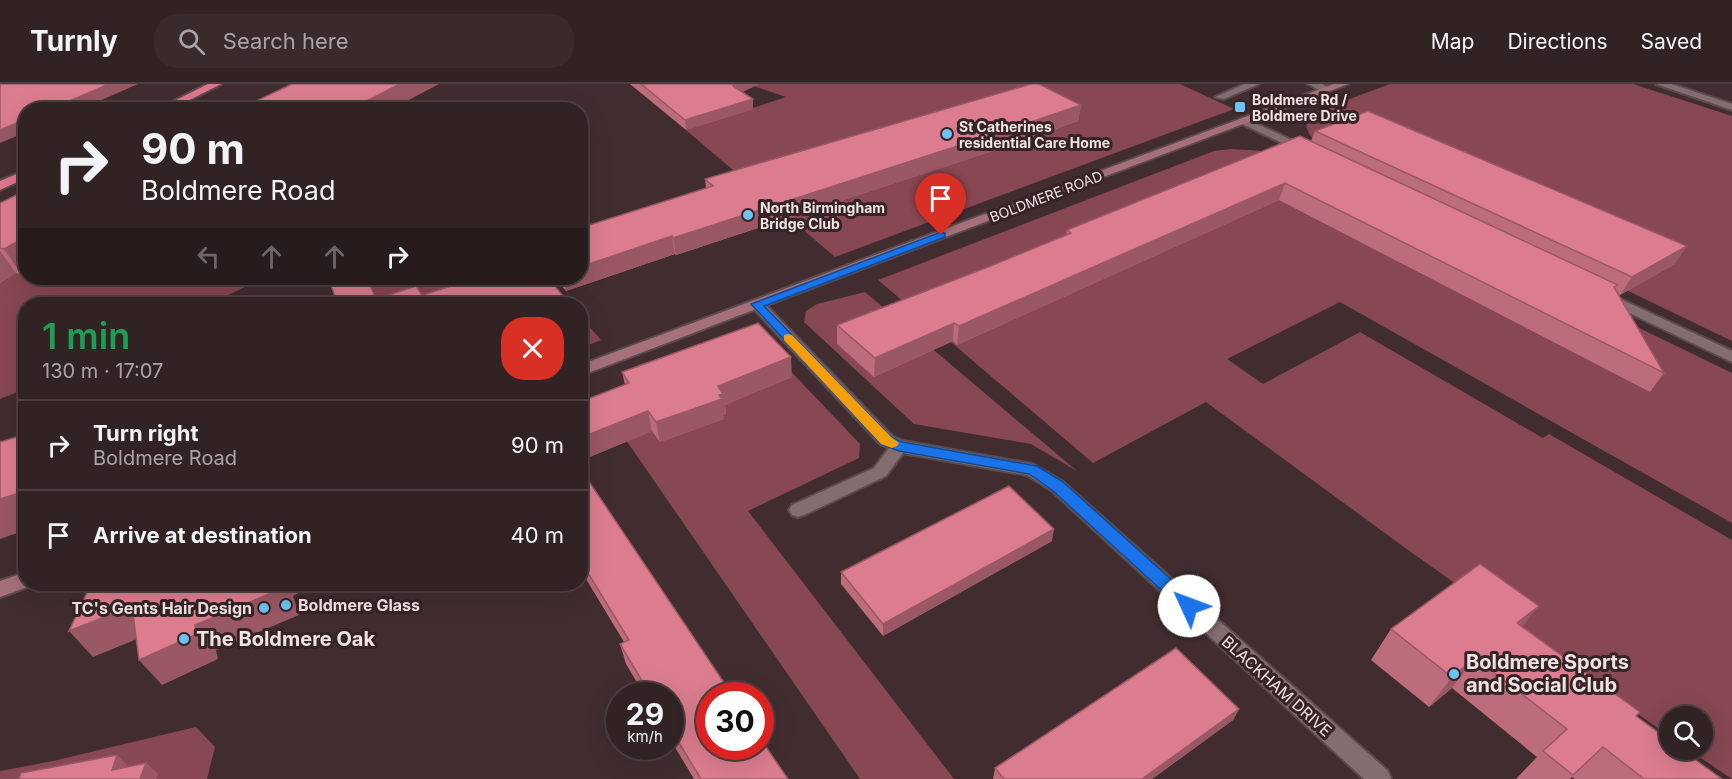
<!DOCTYPE html>
<meta charset="utf-8">
<style>
:root{--surface:#312224;--page:#392a2c;--text:#f1f3f6;--muted:#a8a4a6;--line:#4c3f41}
body{margin:0;font-family:Inter,sans-serif;background:var(--page);color:var(--text);height:100vh;display:flex;flex-direction:column;font-size:22px;white-space:nowrap}
*{box-sizing:border-box;margin:0}
p{font-size:20px;color:var(--muted)}
.icon{flex:none;width:33px;height:33px;fill:none;stroke:currentColor;stroke-width:2;stroke-linecap:round;stroke-linejoin:round}
.map{position:relative;flex:1;overflow:hidden}
.sheet{position:absolute;left:18px;top:213px;width:570px;height:294px;display:flex;flex-direction:column;background:var(--surface);border-radius:24px;box-shadow:0 6px 24px #0002,0 0 0 2px var(--line)}
.sheet>*{flex:none}
.hud{position:absolute;left:18px;top:18px;width:570px;height:183px;border-radius:24px;box-shadow:0 6px 24px #0002,0 0 0 2px var(--line);background:#312224;color:var(--text);overflow:hidden}
.tools{position:absolute;left:1659px;top:622px;display:grid;gap:12px}
.tools a{display:grid;place-items:center;width:54px;height:54px;border-radius:50%;background:var(--surface);box-shadow:0 6px 24px #0002,0 0 0 2px var(--line);font-size:30px}
.speed{position:absolute;left:606px;top:598px;display:flex;gap:12px;font-size:30px;font-weight:700;text-align:center}
.speed>*{display:grid;place-content:center;width:78px;height:78px;border-radius:50%;background:var(--surface);box-shadow:0 6px 24px #0002,0 0 0 2px var(--line);line-height:1}
.speed small{font-size:15px;font-weight:400}
.speed .limit{border:9px solid #d22;background:#fff;color:#111}
.pin{position:absolute;display:grid;place-items:center;width:51px;height:51px;color:#fff;margin:-62px -26px;border-radius:50% 50% 50% 0;rotate:-45deg;box-shadow:0 0 6px #0007}
.pin .icon{rotate:45deg}
.me{position:absolute;width:66px;margin:-33px;rotate:313deg;stroke-linejoin:round;filter:drop-shadow(0 0 4px #0008)}
.turn{display:flex;align-items:center;gap:21px;height:126px;padding:0 24px;font-size:27px}
.turn .icon{width:78px;height:78px;stroke-width:2.5}
.turn b{display:block;font-size:42px;line-height:51px}
.lanes{display:flex;align-items:center;height:57px;padding:0 24px;background:#0003;justify-content:center;gap:30px;direction:ltr}
.lanes .off{opacity:.35}
.round{display:grid;place-items:center;flex:none;width:63px;height:63px;border-radius:24px;background:var(--page)}
.headline{display:flex;align-items:center;justify-content:space-between;height:102px;padding:0 24px}
h1{font-size:36px;font-weight:600;line-height:45px;color:#1e9e55}
ul{padding:0;list-style:none}
li{display:flex;align-items:center;gap:18px;height:90px;padding:0 24px;border-top:2px solid var(--line)}
li div{flex:1}
li b{display:block;font-size:22px}
li em{font-style:normal}
header{display:flex;align-items:center;gap:36px;box-sizing:border-box;height:84px;padding:0 30px;background:var(--surface);border-bottom:2px solid var(--line)}
header strong{font-size:28px}
nav{display:flex;gap:33px;margin-inline-start:auto;font-size:21px}
.search{width:420px;height:54px;background:var(--page);display:flex;align-items:center;gap:15px;box-sizing:border-box;padding:0 21px;border-radius:24px;color:var(--muted);font-size:22px}
.map>svg:first-child{display:block}
.green{fill:#874753}
.lines{fill:none;stroke-linecap:round;stroke-linejoin:round}
.minor-casing{stroke:#5b4b4d;stroke-width:4}
.secondary-casing{stroke:#5b4b4d;stroke-width:4}
.trunk-casing{stroke:#5b4b4d;stroke-width:4}
.minor{fill:#846d71;fill-rule:evenodd}
.secondary{fill:#a6707b;fill-rule:evenodd}
.trunk{fill:#e0768c;fill-rule:evenodd}
.wall{fill:#bc6c7b}
.shaded-wall{fill:#995864}
.building{fill:#db7d8f;stroke:#995864;stroke-width:1.5}
.route{fill:#1a73e8;stroke:#114b97;stroke-width:1.5}
.slow{fill:#f59e0b}
.poi-dot{fill:#6dc2f3;stroke:#362326;stroke-width:2}
.labels{text-anchor:middle;dominant-baseline:central;stroke-width:6;stroke-linejoin:round;paint-order:stroke}
.far-poi-label{font-size:14px;font-weight:bold;fill:#f0e3e4;stroke:#362326;text-anchor:start}
.far-street-label{font-size:14px;fill:#f0e3e4;stroke:#362326}
.poi-label{font-size:16px;font-weight:bold;fill:#f0e3e4;stroke:#362326;text-anchor:start}
.street-label{font-size:16px;fill:#f0e3e4;stroke:#362326}
.near-poi-label{font-size:20px;font-weight:bold;fill:#f0e3e4;stroke:#362326;text-anchor:start}
</style>
<header>
<strong>Turnly</strong>
<div class="search"><svg class="icon" aria-label="search" viewBox="0 0 24 24"><circle cx="10" cy="10" r="6"/><path d="M15 15l6 6"/></svg>Search here</div>
<nav><a>Map</a><a>Directions</a><a>Saved</a></nav>
</header>
<div class="map">
<svg width="1732" height="695" viewBox="0 0 1732 695">
<rect width="100%" height="100%" fill="#412d30"/>
<g class="green">
<path d="M758,0H1180L1234,25L835,173L686,46L786,13L754,2Z"/>
<path d="M1390,0H1633L1732,32V257L1313,55C1306,47 1303,38 1312,29Z"/>
<path d="M1231,65L1264,67L1563,207L1732,289V439L1340,218L1227,275L1263,300L1360,248L1543,354L1549,350L1732,456V695L1689,666H1702V633H1670L1669,652L1397,458L1206,318L1093,379L878,196L1214,67Z"/>
<path d="M25,107L26,194H264L209,220H26L25,305L0,315V120Z"/>
<path d="M367,194H548L571,220H378Z"/>
<path d="M865,208L1077,387L1031,360L914,340L804,238L806,227L817,220Z"/>
<path d="M580,232L601,256L581,264H580Z"/>
<path d="M762,257L860,360L859,374L748,427L954,695H860L597,314Z"/>
<path d="M196,643L215,663L207,695H0V687L53,677Z"/>
</g>
<g class="lines">
<g class="minor-casing">
<g id="minor">
<path d="M1245,0H1259L1224,15L1215,13Z"/>
<path d="M1308,0H1322L1332,6L1323,8Z"/>
<path d="M1656,0H1671L1732,20V26Z"/>
<path d="M1244,34L1309,64L1311,66L1309,68H1301L1240,39L1239,37Z"/>
<path d="M1603,207L1732,267V278L1598,214L1596,211L1598,208Z"/>
<path d="M757,216L762,217L892,352L903,357L1032,380L1063,398L1388,687L1391,695H1364L1051,406L1027,391L903,369L886,392L804,431L798,433L792,431L789,426L792,421L874,384L889,364L880,360L752,223L750,220L752,217Z"/>
</g>
</g>
<g class="secondary-casing">
<g id="secondary">
<path d="M1334,0H1348L580,292V281Z"/>
<path d="M26,488V500H34L33,501L0,513V497Z"/>
</g>
</g>
<g class="trunk-casing">
<g id="trunk">
<path d="M208,0H221L170,26H156Z"/>
<path d="M26,86V94L0,106V97Z"/>
</g>
</g>
<use href="#minor" class="minor"/>
<use href="#secondary" class="secondary"/>
<use href="#trunk" class="trunk"/>
</g>
<g class="wall">
<path d="M630,0H759L742,8L753,15V25L686,46Z"/>
<path d="M1081,21L1078,37L1005,63L676,171L675,170L566,207L555,194H580L706,104L705,95Z"/>
<path d="M1315,47L1675,180L1620,211L1618,210L1664,289L1650,308L1279,116L957,261L953,257L874,293L837,260V241L988,183L1066,151L1067,146L1311,57Z"/>
<path d="M26,106V189L22,191L16,189L0,199V119Z"/>
<path d="M622,288L792,293L725,321L726,330L724,331V335L660,358L652,347L580,377V318L625,301Z"/>
<path d="M580,384L788,695H694L670,655V612H645L626,580L620,560L624,558L580,485Z"/>
<path d="M1052,457L883,552L841,500V488Z"/>
<path d="M1522,543L1636,633L1722,695H1575L1572,693L1570,695H1516L1537,673L1452,604L1429,623L1371,576L1391,545Z"/>
<path d="M1239,625L1233,636L1152,695H993L995,684Z"/>
</g>
<g class="shaded-wall">
<path d="M109,0H138L79,26H49Z"/>
<path d="M400,0H439L390,26H349Z"/>
<path d="M737,0H759L734,12L733,2Z"/>
<path d="M753,15V25L686,46L685,36Z"/>
<path d="M1081,21L1078,37L1005,63L676,171L673,154Z"/>
<path d="M26,35V48L0,59V46Z"/>
<path d="M1285,99L1279,116L957,261L959,242Z"/>
<path d="M672,152L675,170L566,207L563,194H580V183Z"/>
<path d="M26,153V189L22,191L4,165Z"/>
<path d="M1687,162L1675,180L1620,211L1632,193Z"/>
<path d="M0,167L16,189L0,199Z"/>
<path d="M954,239L953,257L874,293L875,274Z"/>
<path d="M791,273L792,293L725,321L726,330L724,331V335L660,358L656,338L718,302Z"/>
<path d="M648,327L652,347L580,377V354Z"/>
<path d="M26,407V446L0,455V415Z"/>
<path d="M1054,445L1052,457L883,552V540Z"/>
<path d="M280,500H297L299,509L293,512L299,531L216,566L218,575L162,601L139,576L195,541Z"/>
<path d="M132,522L154,548L93,573L69,547Z"/>
<path d="M1539,522L1514,553L1517,539Z"/>
<path d="M1475,574L1452,604L1429,623L1452,593Z"/>
<path d="M1239,625L1233,636L1152,695H1142Z"/>
<path d="M117,671L129,683L112,686Z"/>
<path d="M146,679L158,690L156,695H140Z"/>
</g>
<g class="building">
<path d="M0,0H109L49,26H26V35L0,46Z"/>
<path d="M292,0H400L349,26H237Z"/>
<path d="M641,0H737L733,2L753,15L685,36Z"/>
<path d="M1031,0H1039L1081,21L1007,46L673,154L672,152L580,183V144L713,102L705,95Z"/>
<path d="M1368,27L1687,162L1632,193L1315,47Z"/>
<path d="M1300,52L1618,201L1614,203L1664,289L1285,99L959,242L954,239L875,274L837,241L988,183L1071,149L1067,146Z"/>
<path d="M26,106V153L4,165L0,164V119Z"/>
<path d="M328,194H367L376,215L416,202L422,211L476,194H548L570,220H338Z"/>
<path d="M758,239L791,273L718,302L723,310L719,311L722,315L656,338L648,327L580,354V318L629,299L622,288Z"/>
<path d="M26,350V407L0,415V358Z"/>
<path d="M580,384L733,612H710V663H760V654L788,695H701L670,644V612H651L620,560L629,556L580,476Z"/>
<path d="M1009,402L1054,445L883,540L841,488Z"/>
<path d="M1480,480L1539,522L1517,539L1640,628L1636,632L1670,657V666H1682L1722,695H1644L1603,663L1573,691L1543,667L1567,645L1475,574L1452,593L1391,545Z"/>
<path d="M91,500H280L281,505L195,541L197,550L139,576L132,522L69,547Z"/>
<path d="M1176,564L1239,625L1142,695H1004L995,684Z"/>
<path d="M117,671L112,686L146,679L140,695H19L21,689Z"/>
</g>
<path class="route" d="M941,148L945,149V153L764,222L891,353L902,358L1037,382L1063,398L1195,517L1197,522L1195,526L1189,528L1183,526L1052,406L1029,390L899,367L881,360L751,220Z"/>
<path class="slow" d="M788,250L792,251L891,353L899,359L897,362L892,364L881,360L784,256V251Z"/>
<g class="poi-dot">
<rect x="1234" y="17" width="12" height="12" rx="3"/>
<circle cx="947" cy="50" r="6"/>
<circle cx="748" cy="131" r="6"/>
<circle cx="286" cy="521" r="6"/>
<circle cx="264" cy="524" r="6"/>
<circle cx="184" cy="555" r="6"/>
<circle cx="1454" cy="590" r="6"/>
</g>
<g class="labels">
<g class="far-poi-label">
<text x="1252" y="15">Boldmere Rd /<tspan x="1252" dy="16">Boldmere Drive</tspan></text>
<text x="959" y="42">St Catherines<tspan x="959" dy="16">residential Care Home</tspan></text>
<text x="760" y="123">North Birmingham<tspan x="760" dy="16">Bridge Club</tspan></text>
</g>
<g class="far-street-label">
<text transform="translate(1046 112) rotate(-21)">BOLDMERE ROAD</text>
</g>
<g class="poi-label">
<text x="298" y="521">Boldmere Glass</text>
<text x="252" y="524" text-anchor="end">TC's Gents Hair Design</text>
</g>
<g class="street-label">
<text transform="translate(1277 602) rotate(42)">BLACKHAM DRIVE</text>
</g>
<g class="near-poi-label">
<text x="196" y="555">The Boldmere Oak</text>
<text x="1466" y="578">Boldmere Sports<tspan x="1466" dy="23">and Social Club</tspan></text>
</g>
</g>
</svg>
<div class="tools">
<a><svg class="icon" aria-label="search" viewBox="0 0 24 24"><circle cx="10" cy="10" r="6"/><path d="M15 15l6 6"/></svg></a>
</div>
<div class="speed"><div>29<small>km/h</small></div><div class="limit">30</div></div>
<div class="pin" style="left:941px;top:151px;background:#d93025"><svg class="icon" aria-label="arrive" viewBox="0 0 24 24"><path d="M6 21V4h12l-3 4 3 4H6"/></svg></div>
<svg class="me" style="left:1189px;top:522px" viewBox="-20 -20 40 40"><circle r="19" fill="#fff"/><path d="M0-13L10 11 0 6-10 11z" fill="#1a73e8"/></svg>
<div class="hud">
<div class="turn"><svg class="icon" aria-label="right" viewBox="0 0 24 24"><path d="M7 20v-9h11M14 6l5 5-5 5"/></svg><div><b>90 m</b>Boldmere Road</div></div>
<div class="lanes"><svg class="icon off" aria-label="left" viewBox="0 0 24 24"><path d="M17 20v-9H6M10 6l-5 5 5 5"/></svg><svg class="icon off" aria-label="ahead" viewBox="0 0 24 24"><path d="M12 20V5M6 11l6-6 6 6"/></svg><svg class="icon off" aria-label="ahead" viewBox="0 0 24 24"><path d="M12 20V5M6 11l6-6 6 6"/></svg><svg class="icon" aria-label="right" viewBox="0 0 24 24"><path d="M7 20v-9h11M14 6l5 5-5 5"/></svg></div>
</div>
<section class="sheet">
<div class="headline"><div><h1>1 min</h1><p>130 m · 17:07</p></div><a class="round" style="background:#d93025;color:#fff"><svg class="icon" aria-label="close" viewBox="0 0 24 24"><path d="M6 6l12 12M18 6L6 18"/></svg></a></div>
<ul>
<li><svg class="icon" aria-label="right" viewBox="0 0 24 24"><path d="M7 20v-9h11M14 6l5 5-5 5"/></svg><div><b>Turn right</b><p>Boldmere Road</p></div><em>90 m</em></li>
<li><svg class="icon" aria-label="arrive" viewBox="0 0 24 24"><path d="M6 21V4h12l-3 4 3 4H6"/></svg><div><b>Arrive at destination</b></div><em>40 m</em></li>
</ul>
</section>
</div>
